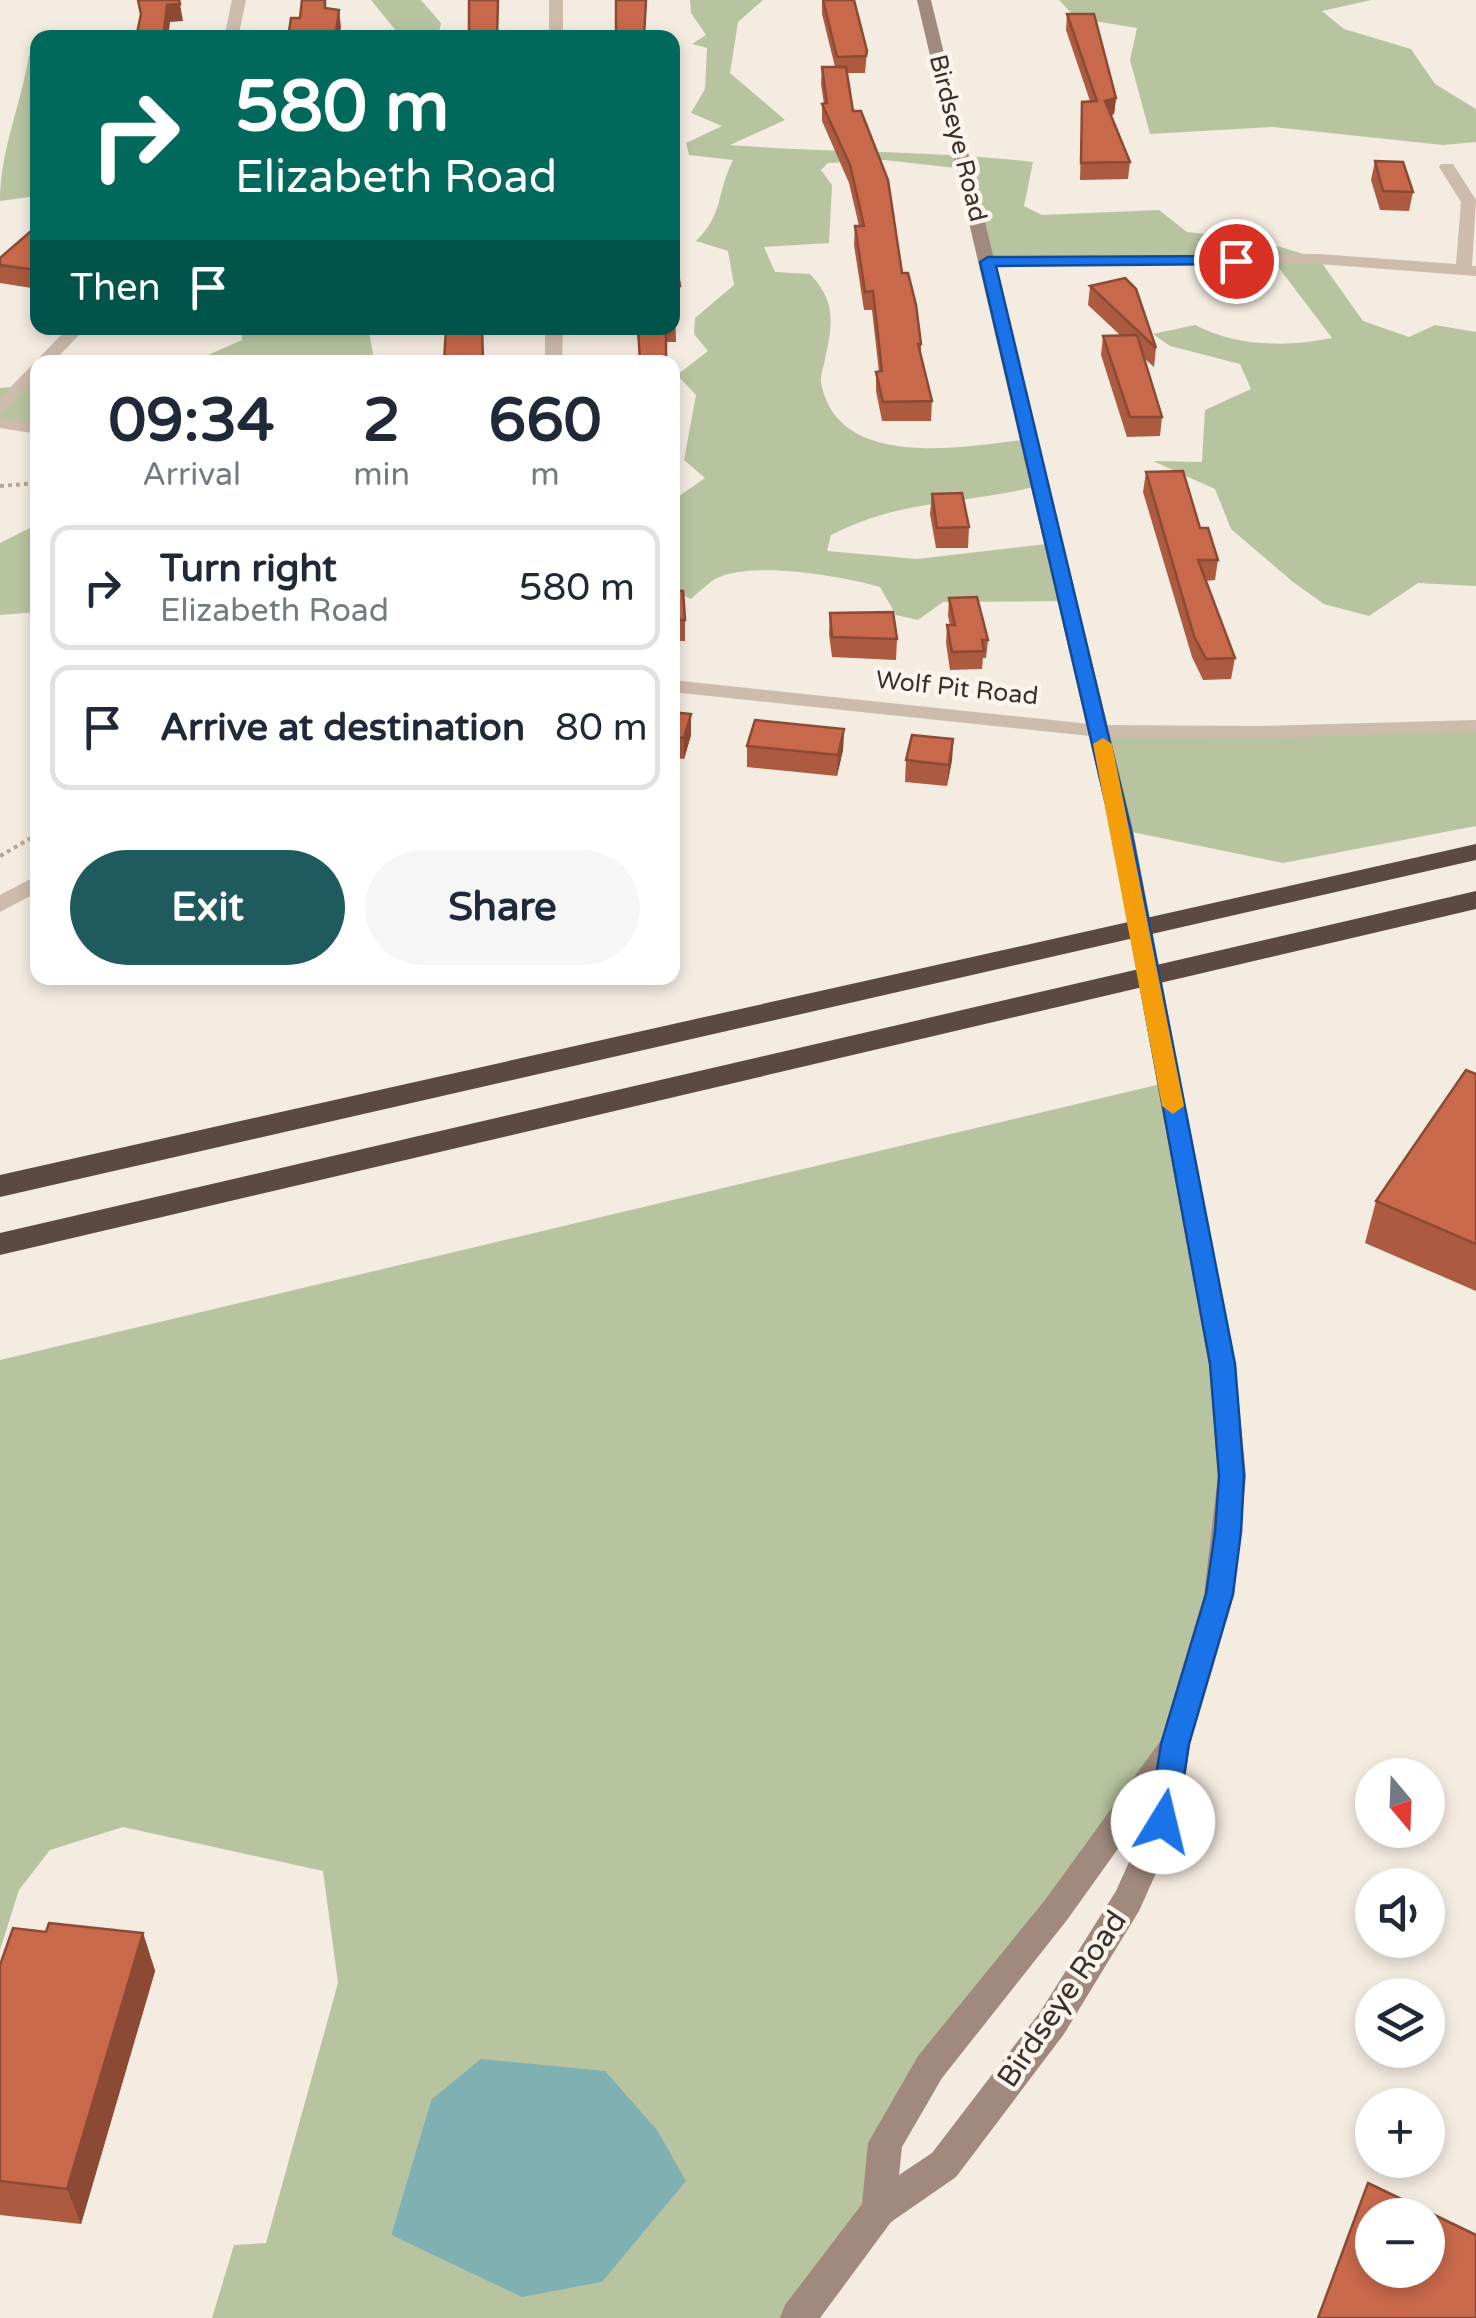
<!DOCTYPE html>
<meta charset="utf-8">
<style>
:root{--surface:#fff;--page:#f6f6f7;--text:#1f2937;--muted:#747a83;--line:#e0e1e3;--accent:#1f5a5e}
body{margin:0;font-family:"Varela Round",sans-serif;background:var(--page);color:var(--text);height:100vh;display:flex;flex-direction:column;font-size:38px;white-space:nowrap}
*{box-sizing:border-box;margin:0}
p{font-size:32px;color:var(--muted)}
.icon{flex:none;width:55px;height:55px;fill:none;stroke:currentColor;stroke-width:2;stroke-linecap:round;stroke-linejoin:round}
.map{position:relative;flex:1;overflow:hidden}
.side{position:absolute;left:30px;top:355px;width:650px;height:630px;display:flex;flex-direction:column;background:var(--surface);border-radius:20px;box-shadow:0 5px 15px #0003}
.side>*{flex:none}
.guide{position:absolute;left:30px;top:30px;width:650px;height:305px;border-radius:20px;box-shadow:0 5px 15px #0003;background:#00695c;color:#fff;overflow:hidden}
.needle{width:65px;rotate:161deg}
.buttons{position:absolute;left:1355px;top:1758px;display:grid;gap:20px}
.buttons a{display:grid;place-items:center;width:90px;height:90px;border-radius:50%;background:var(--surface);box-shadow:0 5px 15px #0003;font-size:50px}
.pin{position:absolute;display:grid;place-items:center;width:85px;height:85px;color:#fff;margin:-42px;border:5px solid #fff;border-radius:50%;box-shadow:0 2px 10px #0007}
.me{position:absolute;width:110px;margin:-55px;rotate:9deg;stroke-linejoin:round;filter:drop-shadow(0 0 8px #0008)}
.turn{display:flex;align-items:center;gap:35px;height:210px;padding:0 40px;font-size:45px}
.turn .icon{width:130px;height:130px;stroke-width:2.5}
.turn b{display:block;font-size:70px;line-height:85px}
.then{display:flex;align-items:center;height:95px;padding:0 40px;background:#0003;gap:20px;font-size:38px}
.eta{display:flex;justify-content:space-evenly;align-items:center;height:170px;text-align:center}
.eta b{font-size:60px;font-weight:700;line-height:70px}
.primary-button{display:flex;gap:20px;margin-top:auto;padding:20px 40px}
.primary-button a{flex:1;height:115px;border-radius:60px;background:var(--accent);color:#fff;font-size:40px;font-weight:700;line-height:115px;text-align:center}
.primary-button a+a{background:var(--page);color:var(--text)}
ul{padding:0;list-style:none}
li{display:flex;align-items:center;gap:30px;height:125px;margin:0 20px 15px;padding:0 20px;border:5px solid var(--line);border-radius:20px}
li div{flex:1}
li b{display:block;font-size:38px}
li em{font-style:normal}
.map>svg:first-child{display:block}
.green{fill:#b8c4a0;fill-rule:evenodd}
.water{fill:#7fb0b2}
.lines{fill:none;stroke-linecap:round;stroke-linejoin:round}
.path{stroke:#b9a596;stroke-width:4;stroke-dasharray:4 4;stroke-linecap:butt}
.minor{fill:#cdbbac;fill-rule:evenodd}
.secondary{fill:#a18a7d;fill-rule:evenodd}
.motorway{fill:#5c4a42;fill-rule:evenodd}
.wall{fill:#ac5a40}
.shaded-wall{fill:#8c4a34}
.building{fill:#c8694b;stroke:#8c4a34;stroke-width:2.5;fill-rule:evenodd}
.route{fill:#1a73e8;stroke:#114b97;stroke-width:2.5}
.slow{fill:#f59e0b}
.labels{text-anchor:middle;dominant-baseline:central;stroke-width:9;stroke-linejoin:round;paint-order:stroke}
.street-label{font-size:25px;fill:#3b302b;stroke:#fbf5ee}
.near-street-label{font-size:30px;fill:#3b302b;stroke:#fbf5ee}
</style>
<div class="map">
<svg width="1476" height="2318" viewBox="0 0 1476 2318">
<rect width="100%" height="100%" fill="#f4ebe1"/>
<g class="green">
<path d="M371,0H421L441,23L438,37H401Z"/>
<path d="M690,0H763L738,22L730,73L785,120L730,145C831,153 932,150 1033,162L1024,206L1042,215L1159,210L1187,232L1258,240L1319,259L1363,321L1409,337L1435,325L1476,332V586L1418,583L1369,616L1324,604L1293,582L1231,529L1215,489L1153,461L1202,462L1205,410L1251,389L1240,364L1170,346L1153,334L1195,325C1237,347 1287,347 1332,338L1273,260L988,261L965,169L884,160L828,163L821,170L832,185L829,243L764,247L775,272L810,274C836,301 833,324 825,359C824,366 820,376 821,382C837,473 968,446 1030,439L1041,485C963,506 906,497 831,535L827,551L917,559L1055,543L1069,601L943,602L918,620L896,615L880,587C843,576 750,560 715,579C707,584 698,593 691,599L673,590L672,501L705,478L684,460L696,395L677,375L708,351L694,334L695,318L734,285L728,251L696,241C724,214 716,194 733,160L689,155L686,143L722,126L691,113L705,89L707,48L692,44L706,35L691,13Z"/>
<path d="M1059,0H1371L1322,11L1344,29L1411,49L1435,84L1476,109V142L1443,145L1273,127L1150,134L1130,60L1137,28L1076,18Z"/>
<path d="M29,55L37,56V196L0,201C0,151 21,105 29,55Z"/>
<path d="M241,328H368L373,353L368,362H192L242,340Z"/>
<path d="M37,385V429L0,423V388Z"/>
<path d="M34,526L37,612L0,615V543Z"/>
<path d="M1476,726V826L1283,863L1122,830L1100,731Z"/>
<path d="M1169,1082L1232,1476L1175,1744L930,2068L879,2210L798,2318H212L234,2245L266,2243L338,1983L323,1871L123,1827L50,1850L19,1890L0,1950V1360ZM431,2100L602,2282L523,2296L391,2235Z"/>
</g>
<path class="water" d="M481,2059L605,2071L657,2130L686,2181L602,2282L522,2297L391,2235L431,2100Z"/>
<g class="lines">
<g class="path">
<path d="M0,486L38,483"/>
<path d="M0,856L38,834"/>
</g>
<g class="minor">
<path d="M232,0H246L238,38H224Z"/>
<rect x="549" y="0" width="14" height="38"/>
<path d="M1441,164H1453L1476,200L1472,266H1476V276L1319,264L988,266L980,261L988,256L1319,254L1456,264L1461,202L1439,167Z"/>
<path d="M68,328H86L53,362H38V380L0,413V398Z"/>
<path d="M545,328H563L562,362H545Z"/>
<path d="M0,418L38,423V434L0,428Z"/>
<path d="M672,680L1100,725L1262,726L1476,720V732L1262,738L1100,737L672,692Z"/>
<path d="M38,875V892L0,912V895Z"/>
</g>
<path class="secondary" d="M917,0H931L1133,830L1235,1364L1246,1476L1234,1595L1190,1744L1179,1822L1139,1911L1064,2034L956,2177L891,2222L820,2318H780L785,2305L862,2204L868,2143L918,2056L1045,1900L1161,1740L1204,1595L1218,1476L1209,1364L1111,830ZM1150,1804L1147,1822L1116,1891L1040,2012L932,2153L899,2175L902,2147L942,2078L1067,1920Z"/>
<g class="motorway">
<path d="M1476,844V860L0,1197V1175Z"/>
<path d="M1476,891V909L0,1255V1233Z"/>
</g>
</g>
<g class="wall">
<path d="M822,0L867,51L865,73H847L853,111L902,273L921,344V356L932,401L931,421H882L876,391V372H879L872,310H864L854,245L855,226H859L849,183L822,121V104H824L821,84L822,67H835L822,14Z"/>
<path d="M1067,14L1116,98L1114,114L1111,115L1130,162L1128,179L1080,180L1082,102L1090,101L1066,30Z"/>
<path d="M1375,161L1413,192L1409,211L1380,210L1371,180Z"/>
<path d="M672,202L673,242L680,286V305H675L676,342H666L640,352L636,328H672Z"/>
<path d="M38,225V289L0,283V258Z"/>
<path d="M1090,286L1156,348L1154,367L1144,358L1162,417L1160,436L1127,437L1101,355L1103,336L1120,335L1088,305Z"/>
<path d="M1146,472L1200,528L1218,560L1215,580L1205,581L1235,658L1231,679L1203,680L1192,657L1143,492Z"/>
<path d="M932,494L969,527L968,548H936L930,514Z"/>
<path d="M672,591L685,620V641H672Z"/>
<path d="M949,598L988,640L986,658H983L982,669L950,670L946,643L947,625H950L948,616Z"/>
<path d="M830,613L897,639L896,660L832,657L829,634Z"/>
<path d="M672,712L691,714V735L684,759L672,758Z"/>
<path d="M844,729L843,750L837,776L747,767V746Z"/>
<path d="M953,739L952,760L947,786L905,782L906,760Z"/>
<path d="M1476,1074V1291L1365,1243L1376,1201Z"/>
<path d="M46,1932L143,1933L155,1971L81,2224L0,2215V1965Z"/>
</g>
<g class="shaded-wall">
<path d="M180,4L183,21L170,22L168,38H163L167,5Z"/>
<path d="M339,10L341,27L339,38H335Z"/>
<path d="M1116,98L1114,114L1104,118L1105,101Z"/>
<path d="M691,714V735L684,759V738Z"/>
<path d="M844,729L843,750L837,776L838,755Z"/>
<path d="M953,739L952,760L947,786L949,765Z"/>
<path d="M143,1933L155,1971L81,2224L67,2189Z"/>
</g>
<g class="building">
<path d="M138,0H179L180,4L167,5L163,38H136L141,14Z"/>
<path d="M302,0H325V8L339,10L335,38H288L291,18H300Z"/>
<path d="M469,0H498L497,38H469Z"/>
<path d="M616,0H646L644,38H616Z"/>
<path d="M823,0H854L867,51L866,56L837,57Z"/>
<path d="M1067,14H1094L1116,98L1105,101L1130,162L1081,163L1082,102L1097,101Z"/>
<path d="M822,67H846L853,111H861L888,180L902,273H908L916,305L921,344H918L932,401L883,402L876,372L882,371L873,291L865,292L855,226H864L850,165L822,104L827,103Z"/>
<path d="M1375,161L1403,162L1413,192L1383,191Z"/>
<path d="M38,225V268L36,270L0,265V258Z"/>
<path d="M672,240L680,286H675V322H672Z"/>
<path d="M1125,278L1136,289L1156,348L1090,286Z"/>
<path d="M446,328H482L483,360L480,362H444Z"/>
<path d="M638,328H666V362H640Z"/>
<path d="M1137,335L1162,417H1130L1103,336Z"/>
<path d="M1183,471L1200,528H1208L1218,560H1198L1235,658L1206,659L1194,636L1146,472Z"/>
<path d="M962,493L969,527L937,528L932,494Z"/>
<path d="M672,591H683L685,620H672Z"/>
<path d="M977,597L988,640H982L984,651L952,652L947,625H955L949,598Z"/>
<path d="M893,612L897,639L832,637L830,613Z"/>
<path d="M672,712L691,714L684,738L672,737Z"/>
<path d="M755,720L844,729L838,755L747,746Z"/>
<path d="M912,735L953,739L949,765L906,760Z"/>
<path d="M1466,1070L1476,1074V1244L1376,1201Z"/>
<path d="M49,1923L143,1933L67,2189L0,2181V1965L13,1928L46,1932Z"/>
<path d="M1368,2183L1476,2235V2318H1318ZM1372,2215H1428V2270H1372Z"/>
</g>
<path class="route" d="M1236,256L1242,258V264L996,266L1131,830L1235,1364L1244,1476L1241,1532L1233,1594L1189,1744L1177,1822L1173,1831L1163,1835L1153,1831L1149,1822L1161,1744L1206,1594L1215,1532L1219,1476L1210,1364L1112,830L980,262L988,257Z"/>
<path class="slow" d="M1103,738L1112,744L1184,1106L1173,1114L1162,1106L1093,744Z"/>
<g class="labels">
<g class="street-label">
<text transform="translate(958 138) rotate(76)">Birdseye Road</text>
<text transform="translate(957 688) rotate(6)">Wolf Pit Road</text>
</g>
<g class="near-street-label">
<text transform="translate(1062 1999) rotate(-56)">Birdseye Road</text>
</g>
</g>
</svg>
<div class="buttons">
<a><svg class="needle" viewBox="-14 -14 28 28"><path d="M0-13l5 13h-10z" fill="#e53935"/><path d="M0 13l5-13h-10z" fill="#747a83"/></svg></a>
<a><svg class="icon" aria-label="sound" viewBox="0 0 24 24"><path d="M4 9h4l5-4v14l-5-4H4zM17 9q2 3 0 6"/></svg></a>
<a><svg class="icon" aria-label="layers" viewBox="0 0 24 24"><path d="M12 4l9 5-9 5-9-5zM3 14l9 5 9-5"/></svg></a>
<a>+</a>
<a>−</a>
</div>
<div class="pin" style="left:1236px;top:261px;background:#d93025"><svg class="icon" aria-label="arrive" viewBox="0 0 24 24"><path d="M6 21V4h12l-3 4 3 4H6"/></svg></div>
<svg class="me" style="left:1163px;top:1822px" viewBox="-20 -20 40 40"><circle r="19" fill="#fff"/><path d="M0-13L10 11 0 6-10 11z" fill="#1a73e8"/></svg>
<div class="guide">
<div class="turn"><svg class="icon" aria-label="right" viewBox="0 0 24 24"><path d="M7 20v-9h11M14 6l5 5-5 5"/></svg><div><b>580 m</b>Elizabeth Road</div></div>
<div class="then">Then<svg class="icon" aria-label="arrive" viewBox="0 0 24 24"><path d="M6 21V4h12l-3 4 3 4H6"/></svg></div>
</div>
<section class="side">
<div class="eta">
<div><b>09:34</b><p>Arrival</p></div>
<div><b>2</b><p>min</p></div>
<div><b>660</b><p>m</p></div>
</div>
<ul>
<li><svg class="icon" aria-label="right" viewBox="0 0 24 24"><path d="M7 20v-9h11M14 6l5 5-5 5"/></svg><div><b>Turn right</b><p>Elizabeth Road</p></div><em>580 m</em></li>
<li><svg class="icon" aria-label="arrive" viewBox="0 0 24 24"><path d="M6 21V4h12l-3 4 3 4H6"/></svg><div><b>Arrive at destination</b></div><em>80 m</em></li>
</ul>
<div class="primary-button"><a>Exit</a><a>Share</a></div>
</section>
</div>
